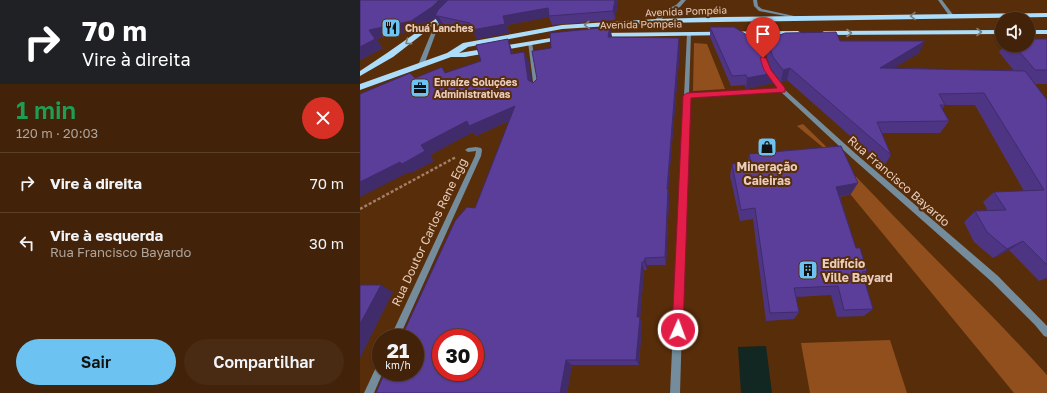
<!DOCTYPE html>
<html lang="pt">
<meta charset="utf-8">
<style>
:root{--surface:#422208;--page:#492a12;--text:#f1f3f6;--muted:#aea49c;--line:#5a3f29;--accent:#6cc3f2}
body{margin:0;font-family:"Golos Text",sans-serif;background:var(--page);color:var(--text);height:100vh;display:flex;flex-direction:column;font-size:15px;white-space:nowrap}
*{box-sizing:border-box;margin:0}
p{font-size:13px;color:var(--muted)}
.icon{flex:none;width:22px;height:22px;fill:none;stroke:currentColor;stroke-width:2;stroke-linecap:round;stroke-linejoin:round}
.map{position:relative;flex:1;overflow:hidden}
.panel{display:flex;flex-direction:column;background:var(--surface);width:360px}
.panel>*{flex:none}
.top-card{background:#202124;color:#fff;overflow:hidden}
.fabs{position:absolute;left:635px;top:12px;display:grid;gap:8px}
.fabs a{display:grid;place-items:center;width:40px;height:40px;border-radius:50%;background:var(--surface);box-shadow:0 1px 3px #0004,0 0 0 1px var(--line);font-size:20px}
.speed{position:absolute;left:12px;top:329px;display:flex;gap:8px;font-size:20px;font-weight:700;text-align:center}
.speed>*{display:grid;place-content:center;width:52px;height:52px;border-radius:50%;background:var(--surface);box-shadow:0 1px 3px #0004,0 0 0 1px var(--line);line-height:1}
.speed small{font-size:10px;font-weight:400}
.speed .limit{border:6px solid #d22;background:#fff;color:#111}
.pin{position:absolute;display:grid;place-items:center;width:34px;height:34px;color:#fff;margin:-41px -17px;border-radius:50% 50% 50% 0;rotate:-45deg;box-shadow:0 0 4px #0007}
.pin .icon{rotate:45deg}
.me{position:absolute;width:44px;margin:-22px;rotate:2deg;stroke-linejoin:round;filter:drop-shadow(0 0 3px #0008)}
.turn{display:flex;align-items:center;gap:14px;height:84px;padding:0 16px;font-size:18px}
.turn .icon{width:52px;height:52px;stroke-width:2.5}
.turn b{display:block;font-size:28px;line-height:34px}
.round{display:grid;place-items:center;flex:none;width:42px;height:42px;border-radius:21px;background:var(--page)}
.headline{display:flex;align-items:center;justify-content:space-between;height:68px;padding:0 16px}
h1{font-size:24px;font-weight:600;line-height:30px;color:#1e9e55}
.button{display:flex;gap:8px;margin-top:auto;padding:8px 16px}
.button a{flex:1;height:46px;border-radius:24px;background:var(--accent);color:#111;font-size:16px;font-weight:600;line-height:46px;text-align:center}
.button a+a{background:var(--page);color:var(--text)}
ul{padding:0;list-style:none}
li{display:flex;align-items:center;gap:12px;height:60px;padding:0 16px;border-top:1px solid var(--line)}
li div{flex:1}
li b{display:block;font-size:15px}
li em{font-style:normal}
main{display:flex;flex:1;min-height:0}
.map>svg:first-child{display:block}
.green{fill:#904f1d}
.water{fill:#122721}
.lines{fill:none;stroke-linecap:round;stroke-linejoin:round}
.path{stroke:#a27f65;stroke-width:2.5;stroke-dasharray:3 2;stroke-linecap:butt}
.minor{fill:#748c9b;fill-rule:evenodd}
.major{fill:#acdefb;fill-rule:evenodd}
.wall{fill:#4e3584}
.shaded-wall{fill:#402b6b}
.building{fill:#5b3e99;stroke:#402b6b;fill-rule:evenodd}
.oneway{stroke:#7e7d76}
.route{fill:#e11d48;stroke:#92132f}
.labels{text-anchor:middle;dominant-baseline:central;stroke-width:4;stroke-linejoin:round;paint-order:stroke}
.far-street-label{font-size:10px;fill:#e8cdbc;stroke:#582d0a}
.far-poi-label{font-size:10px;font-weight:bold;fill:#e8cdbc;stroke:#582d0a;text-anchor:start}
.poi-label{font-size:12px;font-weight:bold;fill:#e8cdbc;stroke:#582d0a}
.street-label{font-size:12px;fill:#e8cdbc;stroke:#582d0a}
</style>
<main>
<section class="panel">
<div class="top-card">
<div class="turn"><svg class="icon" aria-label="right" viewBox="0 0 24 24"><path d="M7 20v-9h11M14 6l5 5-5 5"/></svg><div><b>70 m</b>Vire à direita</div></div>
</div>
<div class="headline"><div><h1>1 min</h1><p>120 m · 20:03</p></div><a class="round" style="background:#d93025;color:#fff"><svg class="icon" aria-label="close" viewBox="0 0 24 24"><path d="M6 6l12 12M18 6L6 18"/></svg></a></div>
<ul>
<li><svg class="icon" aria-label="right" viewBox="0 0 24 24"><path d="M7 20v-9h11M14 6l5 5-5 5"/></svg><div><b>Vire à direita</b></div><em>70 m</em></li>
<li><svg class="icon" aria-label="left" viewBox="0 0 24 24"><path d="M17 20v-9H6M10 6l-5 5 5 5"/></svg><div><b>Vire à esquerda</b><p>Rua Francisco Bayardo</p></div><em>30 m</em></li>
</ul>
<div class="button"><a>Sair</a><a>Compartilhar</a></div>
</section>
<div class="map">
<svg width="687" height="393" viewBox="0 0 687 393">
<rect width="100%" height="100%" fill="#582d0a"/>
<g class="green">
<path d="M334,43L347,44L365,89L333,91Z"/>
<path d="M443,124C483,162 521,203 560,243C603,287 646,329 687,375V393H654L491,195L476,158L437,126Z"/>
<path d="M530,340L547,393H450L441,343Z"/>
</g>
<path class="water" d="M406,346L412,393H381L378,347Z"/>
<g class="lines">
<path class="path" d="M0,209L96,157"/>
<g class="minor">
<path d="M321,0H326L320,7L307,13L299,22H295V20L303,11L316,5Z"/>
<path d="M393,0H397L398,6L402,9L443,18L441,19L399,11L394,6Z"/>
<path d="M578,0H582L594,16V17H590Z"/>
<path d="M80,15L84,16L81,19L64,65L63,66H59L58,65L77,19Z"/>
<path d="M392,32L396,33L403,50L402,51L397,50L392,33Z"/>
<path d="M327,33L331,34L329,94L418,88L406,73L409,71L411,72L424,89L496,154L638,276L687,326V337L684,336L675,325L632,282L492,158L421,92L329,98L320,393H310Z"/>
<path d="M168,42L172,43L180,90L177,92L174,90Z"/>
<path d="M116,147L121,148L122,150L121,156L39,338H30L115,156L116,151L108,152L105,150L108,148Z"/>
<path d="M21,361V372H23L14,393H4L18,363Z"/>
</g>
<g class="major">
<path d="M687,13V17L297,23L202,29L108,47L99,53L203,36L205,37V39L105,57H91L0,90V84L87,53L103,43L202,25L297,19L364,17Z"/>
<path d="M77,18L82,19L33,57L0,76V71L27,53Z"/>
<path d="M642,30V34L464,35L461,33L464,31Z"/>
<rect x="668" y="30" width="19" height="4"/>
<path d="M438,31L441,33L440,34L238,37L235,35L238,33Z"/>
</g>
</g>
<g class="wall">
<path d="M0,0H258L255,20L192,25L189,17L147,25L149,33L117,39L113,31L84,25H80L76,18L57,30L16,39L23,48L0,60Z"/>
<path d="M250,27L252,37L320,48L308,191L309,198L306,265H287V270H284L280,319L282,323L279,365H212L207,393L115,208L149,121L116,136L113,132L70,155L74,161L51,173L49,172L86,73L152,50L153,54L164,52L169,63L171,82L173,83L177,79L191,48Z"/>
<path d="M350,27L404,60L411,69L405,52L407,40L480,41L559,53L533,68L654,71L639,52L645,45H668L687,39V84H675L687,100V278L679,281L649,250L633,258L614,242L604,222L615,211H628L623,202L634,192L664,191L615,105H585L582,109L589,121L580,133H522L531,155L524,166L427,80L421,82L414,73L413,83L386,89L385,85L371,86L350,37Z"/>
<path d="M389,154L491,194L480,197L496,248L507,271L503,275L513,309L504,316L477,317L471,295L436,297L439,312L434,319L406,321L393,219L380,221L370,176L372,164L388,162Z"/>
</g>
<g class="shaded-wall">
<path d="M79,0H94L78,16L84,25H80L75,18L57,30L16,39L23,48L0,60V47L9,30Z"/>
<path d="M255,0H258L255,20L253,11Z"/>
<path d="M188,8L189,17L147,25L149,33L117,39L112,30L143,16Z"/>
<path d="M250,27L252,38L248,37Z"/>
<path d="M319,38L320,48L308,191L309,198L306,265L305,257L307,189Z"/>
<path d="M148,39L152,50L156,65L151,54Z"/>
<path d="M565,41L559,53L515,80L520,68Z"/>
<path d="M164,52L169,63L173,90L168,80Z"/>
<path d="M430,68L427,80L421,82L423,70Z"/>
<path d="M414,73L413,83L386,89L387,78Z"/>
<path d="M155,106L160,116L116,136L113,132L70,155L74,161L51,173L49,172L0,197V182L61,145L107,121Z"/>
<path d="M498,183L491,194L471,198L476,187Z"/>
<path d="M663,241L649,250L633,258L647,249Z"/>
<path d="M285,258L287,265V270L284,262Z"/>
<path d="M282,262L284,270L280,319L282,323L279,365L276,360L277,317Z"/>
<path d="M21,285L33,292L0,358V324Z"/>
<path d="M206,360L212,365L207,393H200Z"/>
</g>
<g class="building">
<path d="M0,0H79L72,7L51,21L9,30L15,39L0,47Z"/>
<path d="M88,0H255L253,11L189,16L188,8L143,16L145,24L112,30L110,23L78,16H75L78,10Z"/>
<path d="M250,27L248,37L319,38L307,189H308L305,257L285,258L284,262H282L277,317H280L276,360H206L200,393H16L25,372H55V338H41L95,221L107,207L115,208L155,106L109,126L107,121L61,145L65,151L42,164L40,162L0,182V94L50,73L55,78L82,67L85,73L121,61L116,45L148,39L151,54L164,52L168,80L173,83L177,79L172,51L191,48L190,33ZM81,338H115V372H81Z"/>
<path d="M350,27H374L398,42L404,60L414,73L387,78L386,75L372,76Z"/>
<path d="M476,32L480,41H565L520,68L665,71L687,100V265L663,241L647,249L627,232L615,211L646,210L634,192L684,190L624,93L579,94L585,105H580L589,121L517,122L531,155L430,68L423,70L413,57L407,40L425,33Z"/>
<path d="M668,39H687V70H675L654,45H668Z"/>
<path d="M481,146L498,183L476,187L496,248H500L507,271L502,272L513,309L484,310L478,286L434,288L439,312L410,313L395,208L381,210L372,164L391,162L389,154Z"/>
<path d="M0,285H21L0,324Z"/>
</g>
<defs><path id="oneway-chevron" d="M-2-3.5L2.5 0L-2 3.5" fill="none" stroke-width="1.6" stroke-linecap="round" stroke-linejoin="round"/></defs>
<g class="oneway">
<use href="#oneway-chevron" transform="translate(553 16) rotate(179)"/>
<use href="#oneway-chevron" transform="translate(227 25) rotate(176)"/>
<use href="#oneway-chevron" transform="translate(619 32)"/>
<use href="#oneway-chevron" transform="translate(489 33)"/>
<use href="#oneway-chevron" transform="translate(48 42) rotate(143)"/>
</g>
<path class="route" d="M401,57L406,58L411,70L425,88V92L331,98L323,330L322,334L318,336L314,334L312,330L323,96L327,93L417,88L404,70L400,58Z"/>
<defs>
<g id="restaurant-square" transform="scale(1)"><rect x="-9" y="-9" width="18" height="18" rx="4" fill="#6cc3f2" stroke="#582d0a"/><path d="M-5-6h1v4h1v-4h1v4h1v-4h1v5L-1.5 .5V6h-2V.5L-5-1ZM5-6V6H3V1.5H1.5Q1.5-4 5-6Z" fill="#111"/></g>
<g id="office-square" transform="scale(1)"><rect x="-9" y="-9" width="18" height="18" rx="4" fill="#6cc3f2" stroke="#582d0a"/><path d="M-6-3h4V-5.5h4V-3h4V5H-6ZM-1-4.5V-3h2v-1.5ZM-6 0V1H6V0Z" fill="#111"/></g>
<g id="shop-square" transform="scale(1)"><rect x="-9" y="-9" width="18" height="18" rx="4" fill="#6cc3f2" stroke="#582d0a"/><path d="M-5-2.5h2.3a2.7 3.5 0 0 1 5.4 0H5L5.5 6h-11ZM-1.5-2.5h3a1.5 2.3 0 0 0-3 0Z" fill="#111"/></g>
<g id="building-square" transform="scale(1)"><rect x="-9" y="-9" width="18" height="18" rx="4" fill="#6cc3f2" stroke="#582d0a"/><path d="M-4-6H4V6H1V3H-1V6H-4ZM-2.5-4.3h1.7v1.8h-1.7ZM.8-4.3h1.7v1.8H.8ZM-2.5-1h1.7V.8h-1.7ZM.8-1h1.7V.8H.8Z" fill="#111"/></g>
</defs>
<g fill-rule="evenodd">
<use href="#restaurant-square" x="31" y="28"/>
<use href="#office-square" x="60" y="88"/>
<use href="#shop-square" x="407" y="147"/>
<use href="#building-square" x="448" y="270"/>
</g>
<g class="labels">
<g class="far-street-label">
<text transform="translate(326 11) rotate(-2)">Avenida Pompéia</text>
<text transform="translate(281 24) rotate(-1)">Avenida Pompeia</text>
</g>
<g class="far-poi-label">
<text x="45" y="28">Chuá Lanches</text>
<text x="74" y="82">Enraíze Soluções<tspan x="74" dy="12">Administrativas</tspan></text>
</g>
<g class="poi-label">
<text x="407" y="166">Mineração<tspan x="407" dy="14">Caieiras</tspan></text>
<text x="462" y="263" text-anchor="start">Edifício<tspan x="462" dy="14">Ville Bayard</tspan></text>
</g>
<g class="street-label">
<text transform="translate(539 181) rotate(41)">Rua Francisco Bayardo</text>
<text transform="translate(69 232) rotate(-65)">Rua Doutor Carlos Rene Egg</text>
</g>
</g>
</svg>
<div class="fabs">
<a><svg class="icon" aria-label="sound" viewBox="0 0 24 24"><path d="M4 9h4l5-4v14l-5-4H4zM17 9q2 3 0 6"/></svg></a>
</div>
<div class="speed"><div>21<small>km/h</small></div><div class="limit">30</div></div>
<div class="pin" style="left:403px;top:58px;background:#d93025"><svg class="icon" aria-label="arrive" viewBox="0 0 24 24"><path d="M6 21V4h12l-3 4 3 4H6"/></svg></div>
<svg class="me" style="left:318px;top:330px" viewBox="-20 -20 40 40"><circle r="17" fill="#e11d48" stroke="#fff" stroke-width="3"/><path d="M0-11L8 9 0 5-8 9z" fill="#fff"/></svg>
</div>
</main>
